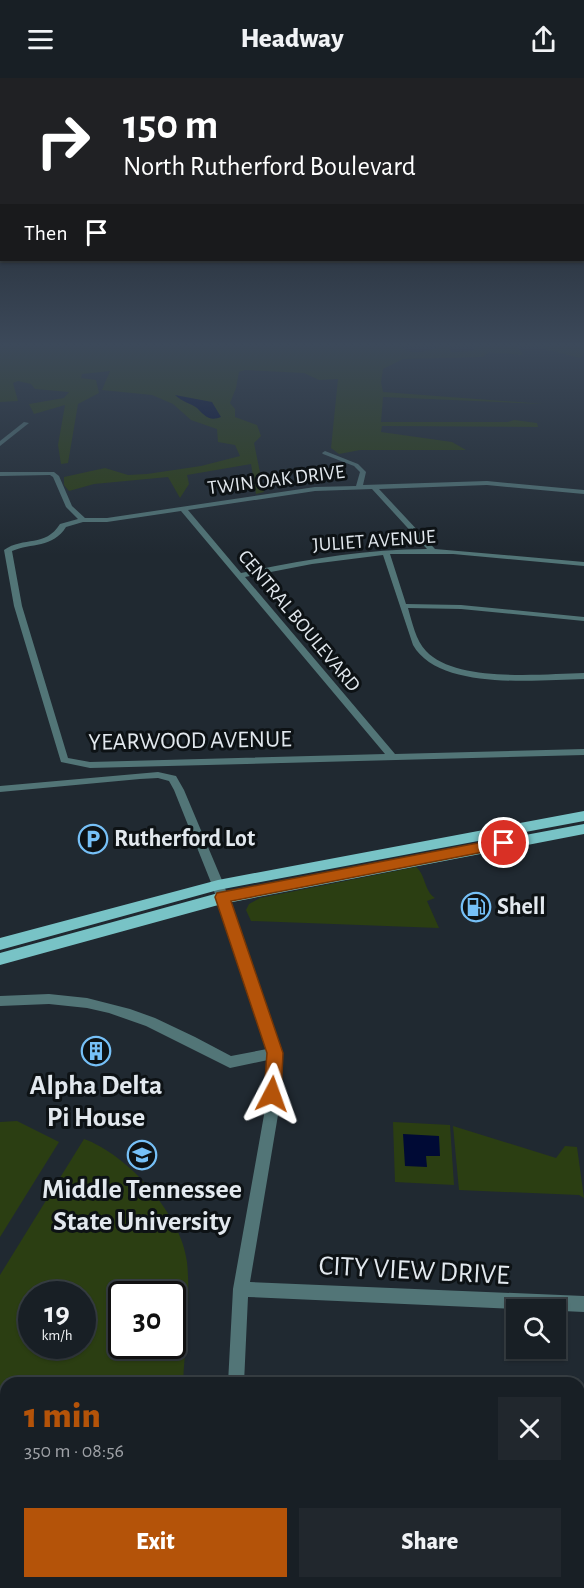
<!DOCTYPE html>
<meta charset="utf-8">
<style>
:root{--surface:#181f25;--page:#21272d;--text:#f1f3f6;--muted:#9fa2a7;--line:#363d42;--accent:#b45309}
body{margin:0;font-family:"Alegreya Sans",sans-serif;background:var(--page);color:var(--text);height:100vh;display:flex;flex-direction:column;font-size:22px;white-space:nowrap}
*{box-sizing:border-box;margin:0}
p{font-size:20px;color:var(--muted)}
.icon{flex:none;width:33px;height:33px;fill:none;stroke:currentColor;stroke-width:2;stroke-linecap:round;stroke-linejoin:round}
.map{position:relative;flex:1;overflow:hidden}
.details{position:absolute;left:0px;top:1299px;width:585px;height:212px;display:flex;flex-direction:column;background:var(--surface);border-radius:18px 18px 0 0;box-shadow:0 2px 4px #0004,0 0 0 2px var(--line)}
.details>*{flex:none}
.banner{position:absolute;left:0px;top:0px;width:585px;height:183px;box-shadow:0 2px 4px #0004,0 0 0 2px var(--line);background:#202124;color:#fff;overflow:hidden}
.tools{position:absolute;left:506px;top:1221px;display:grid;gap:12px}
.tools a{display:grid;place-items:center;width:60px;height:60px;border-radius:0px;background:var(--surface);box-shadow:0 2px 4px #0004,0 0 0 2px var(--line);font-size:30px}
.speed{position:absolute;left:18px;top:1203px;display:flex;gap:12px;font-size:30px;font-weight:700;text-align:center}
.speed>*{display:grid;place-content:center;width:78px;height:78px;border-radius:50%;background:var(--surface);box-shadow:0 2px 4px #0004,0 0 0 2px var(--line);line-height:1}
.speed small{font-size:15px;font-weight:400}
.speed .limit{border:3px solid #111;border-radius:9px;background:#fff;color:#111}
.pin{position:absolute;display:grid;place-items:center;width:51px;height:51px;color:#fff;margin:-26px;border:3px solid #fff;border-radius:50%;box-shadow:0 2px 6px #0007}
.me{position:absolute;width:66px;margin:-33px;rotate:4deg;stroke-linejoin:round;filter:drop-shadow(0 0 4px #0008)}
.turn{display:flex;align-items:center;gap:21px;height:126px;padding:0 24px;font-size:27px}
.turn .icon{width:78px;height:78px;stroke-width:2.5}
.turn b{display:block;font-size:42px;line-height:51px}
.then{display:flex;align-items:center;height:57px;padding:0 24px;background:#0003;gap:12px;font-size:22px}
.round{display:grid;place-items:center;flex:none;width:63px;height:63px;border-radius:0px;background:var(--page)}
.summary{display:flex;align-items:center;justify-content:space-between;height:102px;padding:0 24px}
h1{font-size:36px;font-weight:800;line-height:45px;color:var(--accent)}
.button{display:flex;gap:12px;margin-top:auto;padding:12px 24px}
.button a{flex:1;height:69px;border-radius:0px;background:var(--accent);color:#fff;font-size:24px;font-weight:800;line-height:69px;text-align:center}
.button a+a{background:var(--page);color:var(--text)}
header{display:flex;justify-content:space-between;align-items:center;height:78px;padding:0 24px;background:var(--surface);font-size:27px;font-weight:800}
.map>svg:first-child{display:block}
.green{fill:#2b3e12;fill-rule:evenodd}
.water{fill:#000a35}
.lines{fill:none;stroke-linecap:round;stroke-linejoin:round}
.minor{fill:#527577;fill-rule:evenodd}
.major{fill:#78c3c6;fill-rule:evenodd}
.route{fill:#b45309;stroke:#753606;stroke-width:1.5}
.labels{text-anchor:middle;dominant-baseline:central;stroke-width:6;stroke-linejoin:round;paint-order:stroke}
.far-street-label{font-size:20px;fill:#e2e8ee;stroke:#0d1215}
.street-label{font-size:24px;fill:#e2e8ee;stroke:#0d1215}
.poi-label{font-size:24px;font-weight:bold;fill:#e2e8ee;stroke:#0d1215;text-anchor:start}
.near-poi-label{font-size:28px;font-weight:bold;fill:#e2e8ee;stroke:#0d1215}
.near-street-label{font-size:28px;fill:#e2e8ee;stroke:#0d1215}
</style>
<header><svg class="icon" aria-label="menu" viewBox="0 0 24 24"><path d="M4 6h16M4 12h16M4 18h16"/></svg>Headway<svg class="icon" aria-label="share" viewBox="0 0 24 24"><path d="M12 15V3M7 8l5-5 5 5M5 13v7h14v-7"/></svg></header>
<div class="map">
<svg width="584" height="1510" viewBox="0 0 584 1510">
<rect width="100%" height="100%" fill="#202931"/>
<g class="green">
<path d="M0,266H398C409,281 432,271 448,267L451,274L474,273L475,266L518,269L523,277L489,274L483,279L403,281L383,291L381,304L383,314L544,326L383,319L381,344H508L514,342L537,345L538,349L382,348L381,354L452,364L466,372H360L339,376L331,370L338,301L319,302L304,295L245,292L239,294L236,310L230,325L235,331V339L257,347L261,358L254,365L264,414L256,416L251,386L187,397L189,406L180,420L168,399L94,406L69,413L64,407V399L105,390L128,397L147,396L201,388L240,378L235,367L218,364L217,351L191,342L173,326L152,317L102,312L110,293L82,296L81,300L96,302L99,315L78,326L68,385L61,386L58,367L65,327L34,336L29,326L64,320L69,314L35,311L31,306L18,303L13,305L18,323L0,324Z"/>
<path d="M525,266H581L584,267V276L580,280Z"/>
<path d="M416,789C426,797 424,813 435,820L427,823L439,850L251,843L246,832L249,826L260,820Z"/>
<path d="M17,1043L59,1064L0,1159V1044Z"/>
<path d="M393,1044L450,1047L454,1107L395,1104Z"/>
<path d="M453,1048L556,1080L565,1068L577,1069L584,1120L579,1117L459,1112Z"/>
<path d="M84,1061C127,1076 182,1137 187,1184C191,1223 185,1266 183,1305H6V1504L167,1505L166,1510H0V1197ZM32,1216H82V1268H32ZM122,1216H172V1268H122Z"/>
<path d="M579,1451L584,1452V1510H546L545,1505L579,1504Z"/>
</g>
<g class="water">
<path d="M175,317L212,324L221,339C209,344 204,337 197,330C190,325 182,324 175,317Z"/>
<path d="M403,1056L439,1058L440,1078H426L427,1089L405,1088Z"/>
</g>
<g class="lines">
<g class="minor">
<path d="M24,344L29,345L0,368V363Z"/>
<path d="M325,373L358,386L366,394L363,407L487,403L584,412V416L487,407L379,411L435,471L584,484V488L453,476H390L406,526L461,527L584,539V543L461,531L408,530C412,544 416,563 426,573C456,605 542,596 584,595V601C538,602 439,613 413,567L383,477L312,486L245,499L395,676L584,671V677L90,690L61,684L14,528L4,472C24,458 45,470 60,446L78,441L66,429L53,399L50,397L0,398V394H54L59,398L72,428L85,440H107L315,409L356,408L360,394L354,388L323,376L322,375ZM372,411L427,471C364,471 303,482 241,495L188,432L315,413ZM181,433L385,676L90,684L68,680L22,528L12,473C31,465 53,470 66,449L83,444H107Z"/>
<path d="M158,694L176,698L184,712L224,807L281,975L278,1037L250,1204L584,1218V1234L248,1219L244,1305H228L233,1211L264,1037L268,982L230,990L146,948L109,935L87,930L49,926L0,928V918L49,916L87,920L130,931L155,940L195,959L231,978L267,971L212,807L174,712L169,703L158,700L140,701L0,714V708Z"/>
<path d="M217,1504H235L234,1510H216Z"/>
</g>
<g class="major">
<path d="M584,733V743L218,812L0,872V860L218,802Z"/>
<path d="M584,746V756L222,826L0,887V875L222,814Z"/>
</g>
</g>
<linearGradient id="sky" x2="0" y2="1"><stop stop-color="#12171b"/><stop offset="0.56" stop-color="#3c495a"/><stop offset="1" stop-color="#3c495a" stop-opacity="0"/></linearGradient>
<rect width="584" height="477" fill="url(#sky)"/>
<path class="route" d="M504,760L511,765L509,769L231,823L283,975L281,1016L278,1022L272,1024L266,1022L264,1016L267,975L215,819L217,815Z"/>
<defs>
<g id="parking-ring" transform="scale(1.5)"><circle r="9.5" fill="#0d1215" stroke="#76c0f7" stroke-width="1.5"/><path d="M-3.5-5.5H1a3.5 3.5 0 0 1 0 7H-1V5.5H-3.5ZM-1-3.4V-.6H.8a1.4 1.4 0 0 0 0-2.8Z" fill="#76c0f7"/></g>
<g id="fuel-ring" transform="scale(1.5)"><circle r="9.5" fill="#0d1215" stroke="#76c0f7" stroke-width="1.5"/><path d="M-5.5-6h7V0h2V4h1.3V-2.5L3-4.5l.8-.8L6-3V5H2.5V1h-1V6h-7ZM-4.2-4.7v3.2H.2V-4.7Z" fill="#76c0f7"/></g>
<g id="building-ring" transform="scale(1.5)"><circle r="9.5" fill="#0d1215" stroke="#76c0f7" stroke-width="1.5"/><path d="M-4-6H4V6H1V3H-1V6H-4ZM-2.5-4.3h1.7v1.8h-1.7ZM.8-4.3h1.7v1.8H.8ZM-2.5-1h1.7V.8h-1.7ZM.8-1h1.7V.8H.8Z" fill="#76c0f7"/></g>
<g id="university-ring" transform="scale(1.5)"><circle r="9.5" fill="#0d1215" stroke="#76c0f7" stroke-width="1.5"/><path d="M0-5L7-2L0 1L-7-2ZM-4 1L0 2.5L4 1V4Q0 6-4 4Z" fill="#76c0f7"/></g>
</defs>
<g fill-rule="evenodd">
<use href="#parking-ring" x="93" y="761"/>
<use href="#fuel-ring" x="476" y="829"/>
<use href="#building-ring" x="96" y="973"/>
<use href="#university-ring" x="142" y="1077"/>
</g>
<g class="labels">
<g class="far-street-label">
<text transform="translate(276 402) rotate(-7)">TWIN OAK DRIVE</text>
<text transform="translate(374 463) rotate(-4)">JULIET AVENUE</text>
<text transform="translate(299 543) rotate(50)">CENTRAL BOULEVARD</text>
</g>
<g class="street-label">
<text transform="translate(190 663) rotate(-1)">YEARWOOD AVENUE</text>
</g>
<g class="poi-label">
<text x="114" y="761">Rutherford Lot</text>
<text x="497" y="829">Shell</text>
</g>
<g class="near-poi-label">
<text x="96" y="1008">Alpha Delta<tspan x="96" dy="32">Pi House</tspan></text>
<text x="142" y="1112">Middle Tennessee<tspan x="142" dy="32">State University</tspan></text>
</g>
<g class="near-street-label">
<text transform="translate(414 1193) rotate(3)">CITY VIEW DRIVE</text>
</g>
</g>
</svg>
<div class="tools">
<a><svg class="icon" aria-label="search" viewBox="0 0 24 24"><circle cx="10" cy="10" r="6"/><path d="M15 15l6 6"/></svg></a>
</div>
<div class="speed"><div>19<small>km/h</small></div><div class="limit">30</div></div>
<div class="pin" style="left:504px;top:765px;background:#d93025"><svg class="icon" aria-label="arrive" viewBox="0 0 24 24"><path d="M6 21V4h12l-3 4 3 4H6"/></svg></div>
<svg class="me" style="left:272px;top:1016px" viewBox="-20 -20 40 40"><path d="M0-17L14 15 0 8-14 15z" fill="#b45309" stroke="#fff" stroke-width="4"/></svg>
<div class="banner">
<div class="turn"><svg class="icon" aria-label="right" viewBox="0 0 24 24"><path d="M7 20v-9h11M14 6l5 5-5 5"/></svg><div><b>150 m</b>North Rutherford Boulevard</div></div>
<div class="then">Then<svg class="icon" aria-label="arrive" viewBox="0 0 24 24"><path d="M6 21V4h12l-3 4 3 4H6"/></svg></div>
</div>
<section class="details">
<div class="summary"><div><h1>1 min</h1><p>350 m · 08:56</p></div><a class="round"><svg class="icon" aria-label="close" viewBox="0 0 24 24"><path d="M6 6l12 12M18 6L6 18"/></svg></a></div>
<div class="button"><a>Exit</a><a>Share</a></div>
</section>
</div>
